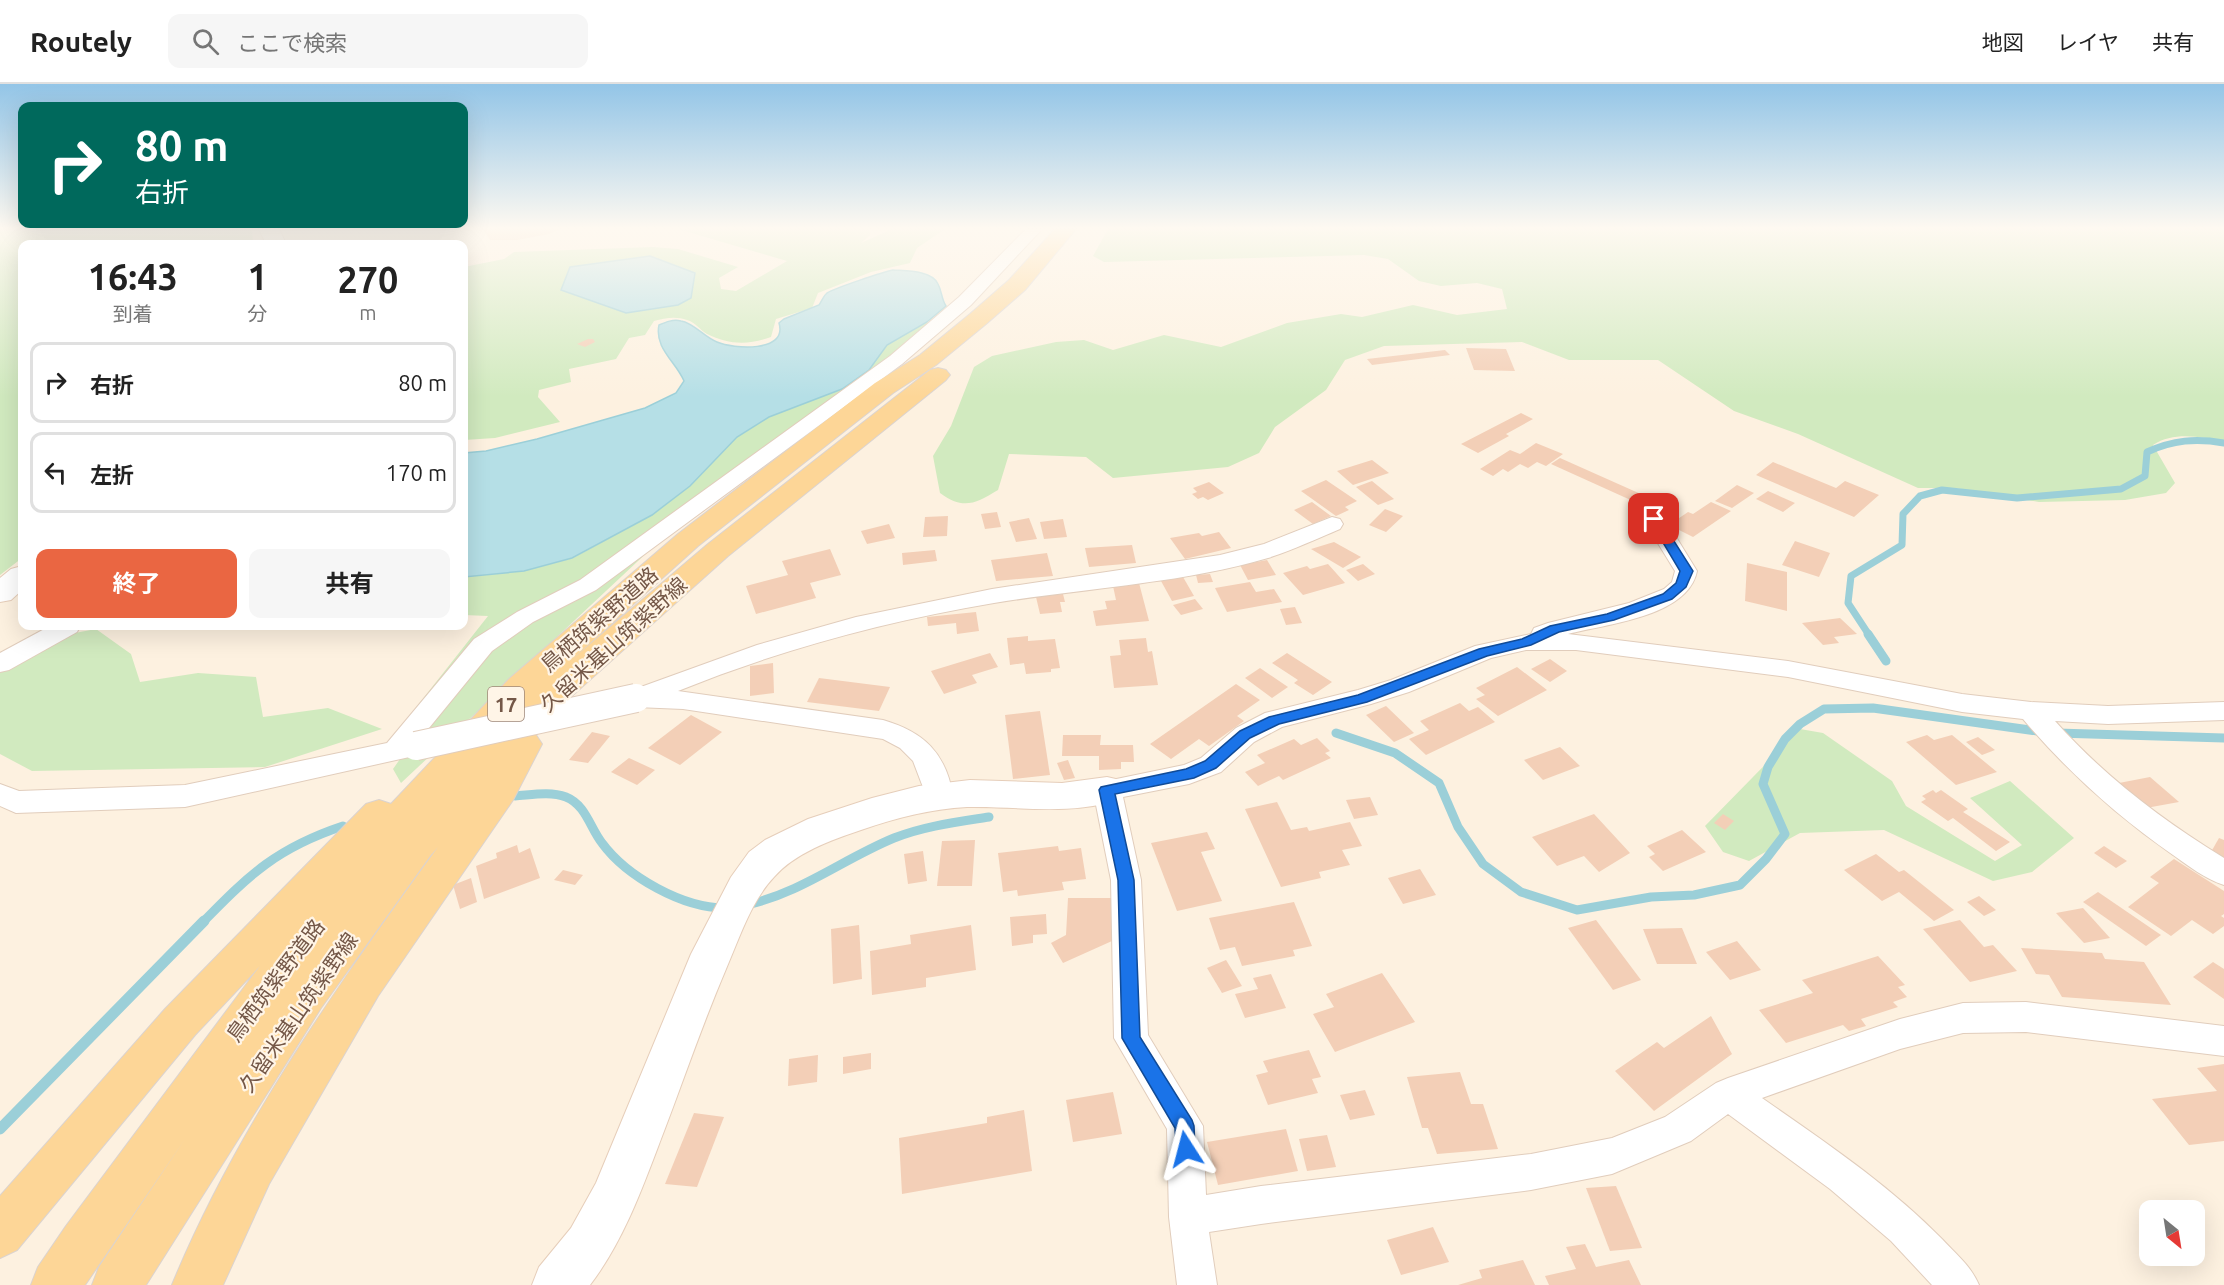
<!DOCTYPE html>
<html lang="ja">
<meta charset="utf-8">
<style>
:root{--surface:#fff;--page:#f6f6f6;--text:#222;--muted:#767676;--line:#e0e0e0;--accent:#ea6642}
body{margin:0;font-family:Ubuntu,"Noto Sans JP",sans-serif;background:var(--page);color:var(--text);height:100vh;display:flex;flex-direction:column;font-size:22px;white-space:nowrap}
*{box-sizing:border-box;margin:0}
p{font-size:20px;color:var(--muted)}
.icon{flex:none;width:33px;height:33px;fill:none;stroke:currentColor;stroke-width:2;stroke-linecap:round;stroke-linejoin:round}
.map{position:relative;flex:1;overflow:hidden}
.panel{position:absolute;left:18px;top:156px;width:450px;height:390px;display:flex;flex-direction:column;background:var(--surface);border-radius:12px;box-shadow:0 6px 24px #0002}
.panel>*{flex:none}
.banner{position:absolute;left:18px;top:18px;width:450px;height:126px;border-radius:12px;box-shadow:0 6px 24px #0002;background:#00695c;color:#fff;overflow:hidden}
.needle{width:39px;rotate:150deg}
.tools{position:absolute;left:2139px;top:1116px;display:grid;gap:12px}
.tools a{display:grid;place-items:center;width:66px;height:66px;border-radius:12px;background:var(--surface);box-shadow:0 6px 24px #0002;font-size:30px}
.pin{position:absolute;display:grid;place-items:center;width:51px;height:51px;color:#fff;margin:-26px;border-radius:12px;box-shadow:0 3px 9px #0006}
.me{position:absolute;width:66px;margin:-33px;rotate:351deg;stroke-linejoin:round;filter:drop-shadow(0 0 4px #0008)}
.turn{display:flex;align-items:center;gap:21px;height:126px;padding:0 18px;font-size:27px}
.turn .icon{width:78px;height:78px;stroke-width:2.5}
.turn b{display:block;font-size:42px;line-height:51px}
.eta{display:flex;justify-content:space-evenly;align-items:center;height:102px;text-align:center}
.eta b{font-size:36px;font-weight:700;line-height:42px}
.button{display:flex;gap:12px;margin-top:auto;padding:12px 18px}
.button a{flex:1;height:69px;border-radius:12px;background:var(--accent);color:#fff;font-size:24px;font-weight:700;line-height:69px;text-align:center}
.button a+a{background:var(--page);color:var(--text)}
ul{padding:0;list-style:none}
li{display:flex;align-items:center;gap:18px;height:81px;margin:0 12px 9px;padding:0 6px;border:3px solid var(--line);border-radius:12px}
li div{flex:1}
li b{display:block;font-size:22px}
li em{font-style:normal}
header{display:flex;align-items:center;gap:36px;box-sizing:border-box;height:84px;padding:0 30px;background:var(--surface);border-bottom:2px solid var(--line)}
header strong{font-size:28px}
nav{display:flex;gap:33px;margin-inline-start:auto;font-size:21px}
.search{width:420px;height:54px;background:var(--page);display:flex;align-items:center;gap:15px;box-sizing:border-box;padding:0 21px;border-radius:12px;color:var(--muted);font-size:22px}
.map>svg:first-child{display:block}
.green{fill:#d1eabf}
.water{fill:#b5dfe6;stroke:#9bcfd8;stroke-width:1.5}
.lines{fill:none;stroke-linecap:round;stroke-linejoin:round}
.stream-far2{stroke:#9bcfd8;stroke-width:7}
.stream-far1{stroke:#9bcfd8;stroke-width:9}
.stream{stroke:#9bcfd8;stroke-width:11}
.building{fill:#f3cfb7}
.street-casing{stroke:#e1cdbc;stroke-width:2}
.secondary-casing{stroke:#e6ceba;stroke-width:2}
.primary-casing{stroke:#dbd3cf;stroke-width:2}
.street{fill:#fff;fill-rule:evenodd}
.secondary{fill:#fff;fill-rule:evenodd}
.primary{fill:#fdd697;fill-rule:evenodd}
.street-bridge-casing{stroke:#e1cdbc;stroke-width:30;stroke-linecap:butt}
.street-bridge{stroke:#fff;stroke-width:28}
.route{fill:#1a73e8;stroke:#114b97;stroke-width:1.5}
.labels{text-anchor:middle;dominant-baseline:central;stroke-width:4.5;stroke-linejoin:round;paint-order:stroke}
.shield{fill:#fff5e7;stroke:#9e8677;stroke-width:1.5}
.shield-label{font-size:20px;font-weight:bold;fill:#745747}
.street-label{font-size:21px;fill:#745747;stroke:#fff5e7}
</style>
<header>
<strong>Routely</strong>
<div class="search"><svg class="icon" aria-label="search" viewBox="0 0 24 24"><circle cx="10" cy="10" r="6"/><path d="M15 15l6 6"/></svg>ここで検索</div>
<nav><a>地図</a><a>レイヤ</a><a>共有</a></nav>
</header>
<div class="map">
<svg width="2224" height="1201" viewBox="0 0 2224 1201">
<rect width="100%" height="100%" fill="#fdf1e0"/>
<g class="green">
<path d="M0,145H252L253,160H22V474L0,491Z"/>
<path d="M678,145H870V151L861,159L892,145H945L917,164L910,179L871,188L818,209L812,224L776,235L771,253C749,261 729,261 707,250C700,246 695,238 687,236C676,232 665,234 654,237L645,251L629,254L616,275L569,285L571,298L539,306L538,313L560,338L495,354L464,356V183L504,175L514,168L653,163L678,165L738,183L719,194L721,205L736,207L787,177Z"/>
<path d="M1108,145H2224V357C2200,353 2174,347 2153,361L2175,399L2166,409L2125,416L2039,418L1955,404H1918L1798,350L1734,327L1658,276H1569L1522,258L1384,262L1345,276L1326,306L1275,343L1259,369L1228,383L1113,394L1086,373L1009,370L998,406C975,420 963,426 940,409L933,372L951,342L974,283L992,272L1056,258L1084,256L1113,266L1164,251L1221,263L1287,239L1341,230L1362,233L1413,221L1457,231L1507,225L1502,205L1477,199L1441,202L1419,197L1388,175L1364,171L1104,178L1093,172Z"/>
<path d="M927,238L939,245L685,433L401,699L393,685L429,634L414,626L488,532L464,531V493L524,487L573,474L652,431L690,402L737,353L769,333L842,305L869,286L887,261Z"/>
<path d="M96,545L131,570L140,598L198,589L256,593L263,633L328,624L382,645L265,683L32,687L0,670V589L64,551Z"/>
<path d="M1800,645L1823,649L1892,697L1906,722L1995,777L2022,761L1970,714L2010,697L2074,754L2032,788L1993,797L1884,746L1800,749L1749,777L1723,768L1705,742Z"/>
</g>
<g class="water">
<path d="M650,172L695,189L691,214L678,221L626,229L561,206L570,183Z"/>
<path d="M893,186C905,187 932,186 938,200C942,207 941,214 946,222L927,238L887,261L869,286L842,305L769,333L737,353L690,402L652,431L572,474L524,487L464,493V369L486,367L537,355L645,324L676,309L684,297C676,278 654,264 659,241C666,238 673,235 681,237C694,239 704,253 717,258C733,265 788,269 779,239L784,235L819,221C822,217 823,212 827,209C835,204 883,188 893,186Z"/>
</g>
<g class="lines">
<path class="stream-far2" d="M1869,551L1848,519L1851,492L1902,461L1903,430L1920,412L1942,406L2017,414L2121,405L2145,392L2147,368C2173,356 2196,354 2224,359"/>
<g class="stream-far1">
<path d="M1868,550L1886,577"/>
<path d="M1336,649L1395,669L1439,699L1458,743L1483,780L1521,808L1577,826L1651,813L1694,811L1740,801L1766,775L1785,750L1763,700L1768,683L1785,655L1800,640L1824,625L1873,624L2044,648"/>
<path d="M2057,649L2224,654"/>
<path d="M515,712C531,711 550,707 566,713C586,721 590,744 602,759C627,793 683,824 725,824"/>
<path d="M746,821C801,809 843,775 894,754C924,742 957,738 989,733"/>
<path d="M203,838C250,790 277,764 343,742"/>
</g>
<path class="stream" d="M0,1045L204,837"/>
</g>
<g class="building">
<path d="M483,145H560L549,150L517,156H490Z"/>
<path d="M588,255H593L595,258L585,263L577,260Z"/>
<path d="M1466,264L1506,265L1515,287L1474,286Z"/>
<path d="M1445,266L1450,271L1372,281L1367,275Z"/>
<path d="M1521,329L1533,335L1506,350L1509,352L1478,369L1461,360Z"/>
<path d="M1536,359L1563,370L1546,382L1537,378L1528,384L1520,380L1508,388L1503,385L1493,392L1480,385L1510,366L1520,370Z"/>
<path d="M1560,374L1643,411L1635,418L1551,380Z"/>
<path d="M1372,376L1389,389L1353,401L1337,387Z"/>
<path d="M1773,378L1836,404L1845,397L1879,411L1854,433L1756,391Z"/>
<path d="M1326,396L1357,417L1345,423L1349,426L1336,432L1301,407Z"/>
<path d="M1372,397L1394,415L1378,421L1356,403Z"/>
<path d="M1209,398L1224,409L1208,416L1203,413L1198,415L1192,410L1197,408L1193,404Z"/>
<path d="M1737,401L1754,409L1732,424L1715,417Z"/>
<path d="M1768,407L1795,419L1783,428L1756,415Z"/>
<path d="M1312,418L1331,432L1313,440L1294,426Z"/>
<path d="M1711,418L1731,427L1693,453L1669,441L1688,428L1693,430Z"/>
<path d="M1385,425L1403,432L1386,448L1369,441Z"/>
<path d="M997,428L1001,443L985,445L981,430Z"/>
<path d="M948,432L947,452L923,453L925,433Z"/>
<path d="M1029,434L1037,455L1016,458L1009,438Z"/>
<path d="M1063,435L1067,453L1044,455L1040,438Z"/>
<path d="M889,440L895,454L867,460L861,447Z"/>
<path d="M1219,448L1231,464L1185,475L1170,454L1199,449L1202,452Z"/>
<path d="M1795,457L1830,469L1819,493L1782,481Z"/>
<path d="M1334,458L1361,473L1343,484L1311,465Z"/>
<path d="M1132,461L1136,479L1089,483L1085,464Z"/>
<path d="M830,465L841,491L810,499L816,514L756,530L746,502L788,491L782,477Z"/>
<path d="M935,466L937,477L903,481L902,469Z"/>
<path d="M1047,469L1053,492L996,497L991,476Z"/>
<path d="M1267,476L1276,491L1248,496L1240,481Z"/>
<path d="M1747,479L1787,488V527L1745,517Z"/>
<path d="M1328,480L1345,499L1303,511L1283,489L1307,482L1310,485Z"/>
<path d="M1363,480L1375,490L1358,497L1346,486Z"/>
<path d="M1210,490L1213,498L1198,499L1196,491Z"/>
<path d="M1183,493L1194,512L1172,517L1161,497Z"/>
<path d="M1250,498L1256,508L1274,505L1282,518L1227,528L1215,504Z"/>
<path d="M1139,499L1149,537L1096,542L1093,527L1107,525L1105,517L1116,516L1113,502Z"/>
<path d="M1063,510L1065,518H1060L1062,528L1040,530L1036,513Z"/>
<path d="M1195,515L1203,525L1181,531L1173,521Z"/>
<path d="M1295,523L1302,539L1286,541L1280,525Z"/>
<path d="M976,528L979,547L957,550L956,539L928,542L927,533Z"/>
<path d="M1840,534L1857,550L1834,553L1839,559L1823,561L1802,539Z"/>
<path d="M1028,552V557L1055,555L1060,584L1051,585V588L1026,590L1024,579L1010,581L1007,554Z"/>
<path d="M1146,554L1148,568L1152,567L1158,601L1114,604L1110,572L1121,571L1119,556Z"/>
<path d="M990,569L998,583L972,591L977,599L944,610L931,587Z"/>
<path d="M1287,569L1332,598L1313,611L1294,599L1298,596L1272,579Z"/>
<path d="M1550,575L1567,587L1550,598L1531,585Z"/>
<path d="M773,579L774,609L750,612V582Z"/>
<path d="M1517,583L1547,606L1498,632L1476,615L1485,611L1476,604Z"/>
<path d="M1260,584L1288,603L1272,614L1245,594Z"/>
<path d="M819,594L890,603L879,627L807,618Z"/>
<path d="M1236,600L1260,616L1237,632L1244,637L1209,662L1199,655L1171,675L1150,660Z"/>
<path d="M1460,619L1469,627L1478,623L1495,638L1426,671L1409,655L1429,646L1420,637Z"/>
<path d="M1386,622L1414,649L1394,658L1366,631Z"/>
<path d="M1040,627L1050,691L1013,695L1005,631Z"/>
<path d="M691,631L722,648L680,681L648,664Z"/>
<path d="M592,648L610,652L588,679L569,676Z"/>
<path d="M1063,651H1101L1100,661H1133L1134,678H1121V685L1099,686V672H1062Z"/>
<path d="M1927,651L1934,656L1952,651L1997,688L1956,701L1906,658Z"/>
<path d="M1978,653L1995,666L1982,671L1966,658Z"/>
<path d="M1317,654L1330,667L1325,669L1331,674L1283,696L1279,692L1258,702L1245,688L1265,679L1257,671L1294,655L1301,661Z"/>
<path d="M1560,663L1580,682L1543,696L1524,676Z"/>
<path d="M629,674L655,686L637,701L611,688Z"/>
<path d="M1068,676L1075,694L1064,696L1057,679Z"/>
<path d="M2150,693L2179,718L2146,724L2119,699Z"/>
<path d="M1933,706L1936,709L1941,706L1968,725L1963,728L2010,758L1996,767L1953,734L1948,737L1921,718L1926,715L1922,712Z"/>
<path d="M1370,713L1378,731L1354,735L1346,716Z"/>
<path d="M1277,718L1291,746L1307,743L1309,747L1350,738L1362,762L1342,766L1350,781L1319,788L1321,794L1281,803L1245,725Z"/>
<path d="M1594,730L1630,769L1599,788L1584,772L1557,782L1532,753Z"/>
<path d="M1723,730L1734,737L1725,746L1714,739Z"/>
<path d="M1682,746L1706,768L1663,787L1649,773L1655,770L1647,762Z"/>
<path d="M1207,748L1215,765L1201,768L1222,817L1177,827L1151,759Z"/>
<path d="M2219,754L2224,756V775L2211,768Z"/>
<path d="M975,756L972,802H937L942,757Z"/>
<path d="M517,761L519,769L530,764L540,794L484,815L476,782L497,774L496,769Z"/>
<path d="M1058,762L1059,767L1081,764L1086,795L1062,798L1064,806L1018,812L1017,806L1003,808L998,769Z"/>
<path d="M2104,762L2127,777L2116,784L2094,769Z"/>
<path d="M923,767L927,797L908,800L904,770Z"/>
<path d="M1876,770L1899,788L1904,786L1954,826L1934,837L1899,808L1882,817L1844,786Z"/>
<path d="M2174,775L2224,807V830L2221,832L2224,834V842L2213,850L2192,836L2171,852L2128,823L2159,799L2150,793Z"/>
<path d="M1420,785L1436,811L1403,820L1388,794Z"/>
<path d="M563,786L583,791L575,801L554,796Z"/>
<path d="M471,794L477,818L460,825L453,801Z"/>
<path d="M2098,808L2161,851L2146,862L2083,818Z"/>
<path d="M1979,812L1996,826L1984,832L1967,818Z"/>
<path d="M1068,814H1112V857L1063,879L1051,859L1066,851Z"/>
<path d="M1294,818L1312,862L1293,866L1295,872L1242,882L1235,863L1220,866L1209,834Z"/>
<path d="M2083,824L2110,854L2084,859L2056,829Z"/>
<path d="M1046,830L1047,850L1033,851V859L1012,862L1010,833Z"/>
<path d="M1596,836L1641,896L1613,906L1568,844Z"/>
<path d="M1960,836L1984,863L1993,861L2017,887L1970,898L1923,845Z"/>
<path d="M859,841L862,895L833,900L831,845Z"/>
<path d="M971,841L976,886L926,894V903L872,911L870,867L911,860L910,851Z"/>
<path d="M1682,844L1697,880H1657L1643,845Z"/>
<path d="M1737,857L1761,886L1730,896L1706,868Z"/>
<path d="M2021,864L2102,869L2105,875L2144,878L2171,921L2062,913L2049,891L2036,890Z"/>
<path d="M1878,872L1905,901L1898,903L1907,913L1893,918L1898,923L1861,935L1866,942L1849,947L1843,941L1786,959L1759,926L1813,909L1802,896Z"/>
<path d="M1226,876L1242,902L1222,909L1207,884Z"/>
<path d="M2213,878L2224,885V915L2193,893Z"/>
<path d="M1382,889L1415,938L1335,968L1313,930L1334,923L1326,910Z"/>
<path d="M1271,890L1286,924L1245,934L1235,910L1258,905L1253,894Z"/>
<path d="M1711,932L1732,970L1654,1027L1615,987L1657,958L1664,964Z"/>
<path d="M1309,966L1321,993L1312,995L1318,1009L1268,1021L1256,991L1268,988L1263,977Z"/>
<path d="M871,969V985L843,990V973Z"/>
<path d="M818,971L817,998L788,1002L789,975Z"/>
<path d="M2224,980V1057L2189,1061L2152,1015L2217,1007L2197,984Z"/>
<path d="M1460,988L1471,1020H1483L1498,1065L1437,1070L1428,1044H1422L1407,993Z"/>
<path d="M1365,1006L1375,1031L1350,1036L1340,1011Z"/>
<path d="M1113,1008L1122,1050L1073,1058L1066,1016Z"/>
<path d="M1024,1026L1032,1087L902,1110L899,1054L987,1039V1033Z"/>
<path d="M694,1029L724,1033L697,1103L665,1100Z"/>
<path d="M1286,1045L1298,1087L1218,1101L1207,1058Z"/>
<path d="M1327,1051L1336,1083L1307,1087L1299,1055Z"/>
<path d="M1616,1102L1642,1164L1610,1167L1586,1104Z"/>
<path d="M1433,1143L1449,1178L1401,1191L1387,1156Z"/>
<path d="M1585,1160L1596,1183L1629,1176L1641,1201H1549L1545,1192L1576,1185L1566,1163Z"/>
<path d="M1523,1176L1535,1201H1458L1482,1194L1479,1186Z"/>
</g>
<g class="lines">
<g class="street-casing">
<g id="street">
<path d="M1026,145H1042L971,221L902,280L596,506L533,538L492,567L420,655L426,663L423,670L185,723L16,729L0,722V700L19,707L185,701L387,659L474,555L517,528L580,496L890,272L959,213Z"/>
<path d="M1654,428L1662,430L1697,487C1688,533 1606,540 1568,550L1788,577L1962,610L2031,618L2108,622L2224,618V636L2108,640L2055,637C2104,692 2162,736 2224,774V801C2205,795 2189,782 2173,771C2117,732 2067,687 2023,635L1962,628L1788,593L1576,566H1526L1491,574L1409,608L1371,620L1282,643L1254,658L1221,688L1189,700L1123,713L1141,796L1148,951L1203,1042L1206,1111L1261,1102L1531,1070L1612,1054L1665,1033L1716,999L1728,994L1900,935L1963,919L2026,918L2224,942V972L2026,948L1963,949L1900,965L1762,1014C1825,1058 1888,1100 1942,1155C1956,1170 1971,1182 1979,1201H1932L1891,1157L1830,1105L1728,1030L1691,1057L1612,1090L1531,1106L1261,1140L1209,1148L1217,1201H1177L1169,1133L1167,1045L1114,954L1111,796L1093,706L1097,699L1184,681L1201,674L1236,644L1265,629L1358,606L1391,596L1475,562L1531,550L1534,544L1548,539L1629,519L1664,505L1672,498L1675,487L1643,435L1646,430Z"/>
<path d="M1332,433L1340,435L1343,440L1340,445C1316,455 1293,466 1268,474C1179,500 1085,504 994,519C886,537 779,566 678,607L883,636C924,648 946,669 953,712L949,719L939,723L929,719L913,677L900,664L883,655L683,625L636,623L627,620L623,614L627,608L757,561L856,533L992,505L1220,471L1264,460Z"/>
<path d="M50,542H80L77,548L9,586L0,588V569Z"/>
</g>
</g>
<g class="secondary-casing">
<g id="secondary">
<path d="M259,145H279L286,160H266Z"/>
<path d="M22,482V506L11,516L0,518V494L11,485Z"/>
<path d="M1107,693L1120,696L1125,706L1120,716C1065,732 1021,722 967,723C931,725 895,734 861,746C831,756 795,769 774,793C751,817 739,855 726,885C702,941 683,998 661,1055C642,1105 623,1158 590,1201H532L539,1183L571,1144L596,1099L691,870L731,793L749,768L765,756L808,735L872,714L919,702L970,696L1062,699Z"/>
</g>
</g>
<g class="primary-casing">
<path id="primary" d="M1055,145H1076L1025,206L986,240L936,281L893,309L698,462L569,578L708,460L930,286L938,284L946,286L950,291L946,296L728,472L564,619L536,651L542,660L513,716L378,912L269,1100L223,1201H172C237,1043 338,901 438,763L430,772L321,924L146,1201H92L99,1183L185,1055L85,1201H31L38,1183L66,1142L260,882L195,951L17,1166L0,1174V1112L165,925L366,720L379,716L391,720L509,595L678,450L875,299L920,271L970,230L1009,196Z"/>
</g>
<use href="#street" class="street"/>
<use href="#secondary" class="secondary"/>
<use href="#primary" class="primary"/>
<g class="street-bridge-casing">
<path id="street-bridge" d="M416,662L636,614"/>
</g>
<use href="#street-bridge" class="street-bridge"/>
</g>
<linearGradient id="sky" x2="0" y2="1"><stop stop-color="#93c5e7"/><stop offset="0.46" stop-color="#fef9f1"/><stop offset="1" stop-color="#fef9f1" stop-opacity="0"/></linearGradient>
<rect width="2224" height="313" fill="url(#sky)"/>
<path class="route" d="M1654,432L1660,435L1693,487L1686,503L1672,515L1614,536L1559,548L1531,561L1487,572L1367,618L1279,640L1250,654L1216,684L1194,694L1115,710L1134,796L1140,953L1192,1036L1194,1042L1195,1065L1193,1072L1186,1074L1179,1072L1176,1065L1175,1044L1122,954L1118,796L1099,706L1101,703L1186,685L1205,677L1240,647L1269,633L1358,611L1479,565L1522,555L1550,542L1607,530L1663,510L1676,499L1680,487L1649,435Z"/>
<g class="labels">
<rect class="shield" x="488" y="603" width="36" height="34" rx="4.5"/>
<g class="shield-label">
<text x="506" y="620">17</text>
</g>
<g class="street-label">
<text transform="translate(599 535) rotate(-41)">鳥栖筑紫野道路</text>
<text transform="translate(613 560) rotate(-42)">久留米基山筑紫野線</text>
<text transform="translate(275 896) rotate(-53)">鳥栖筑紫野道路</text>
<text transform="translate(298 928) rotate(-55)">久留米基山筑紫野線</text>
</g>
</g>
</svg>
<div class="tools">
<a><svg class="needle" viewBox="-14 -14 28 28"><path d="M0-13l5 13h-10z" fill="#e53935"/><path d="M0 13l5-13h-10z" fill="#767676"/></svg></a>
</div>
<div class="pin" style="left:1654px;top:435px;background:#d93025"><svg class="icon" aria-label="arrive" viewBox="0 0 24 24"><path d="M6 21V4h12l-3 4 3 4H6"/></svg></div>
<svg class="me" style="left:1186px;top:1065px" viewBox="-20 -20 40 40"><path d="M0-17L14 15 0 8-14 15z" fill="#1a73e8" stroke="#fff" stroke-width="4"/></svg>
<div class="banner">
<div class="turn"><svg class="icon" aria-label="right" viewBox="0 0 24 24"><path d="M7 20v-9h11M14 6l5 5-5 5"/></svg><div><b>80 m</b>右折</div></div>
</div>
<section class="panel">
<div class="eta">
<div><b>16:43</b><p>到着</p></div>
<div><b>1</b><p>分</p></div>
<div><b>270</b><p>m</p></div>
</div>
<ul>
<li><svg class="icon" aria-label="right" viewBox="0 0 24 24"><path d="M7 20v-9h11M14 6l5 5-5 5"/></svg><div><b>右折</b></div><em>80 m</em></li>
<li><svg class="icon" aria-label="left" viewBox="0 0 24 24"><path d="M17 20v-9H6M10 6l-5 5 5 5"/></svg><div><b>左折</b></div><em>170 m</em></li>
</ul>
<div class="button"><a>終了</a><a>共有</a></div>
</section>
</div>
